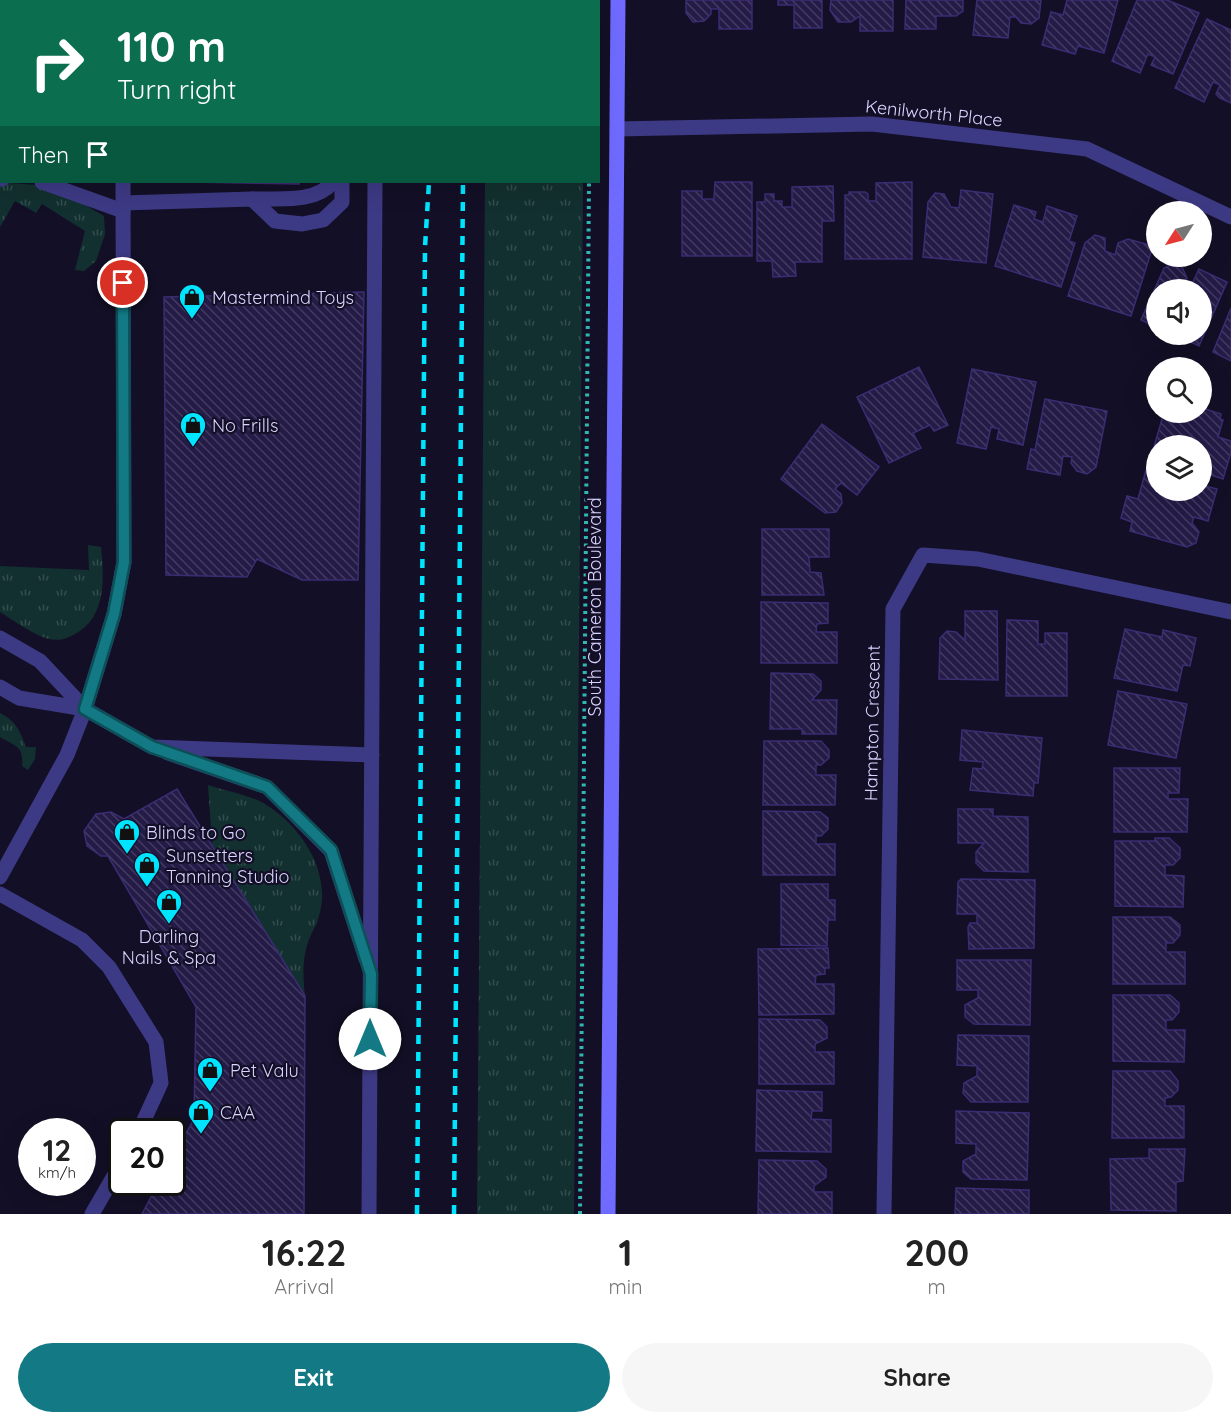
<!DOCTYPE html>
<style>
:root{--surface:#fff;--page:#f6f6f6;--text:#222;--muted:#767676;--accent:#137a85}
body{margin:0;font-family:Quicksand,sans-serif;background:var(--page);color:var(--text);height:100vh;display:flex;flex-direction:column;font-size:22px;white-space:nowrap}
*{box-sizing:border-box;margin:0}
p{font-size:20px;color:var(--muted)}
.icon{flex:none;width:33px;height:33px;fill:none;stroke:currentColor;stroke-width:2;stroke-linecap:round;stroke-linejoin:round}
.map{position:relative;height:1214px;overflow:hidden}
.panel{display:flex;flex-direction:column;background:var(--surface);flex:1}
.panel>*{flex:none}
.top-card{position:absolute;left:0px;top:0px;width:600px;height:183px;box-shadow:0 6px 24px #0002;background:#0b6e4f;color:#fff;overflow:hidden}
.needle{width:39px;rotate:234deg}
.fabs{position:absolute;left:1146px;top:201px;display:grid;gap:12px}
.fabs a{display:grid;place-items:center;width:66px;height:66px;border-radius:50%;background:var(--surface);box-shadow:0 6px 24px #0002;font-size:30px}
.speed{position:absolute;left:18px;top:1118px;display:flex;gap:12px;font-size:30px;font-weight:700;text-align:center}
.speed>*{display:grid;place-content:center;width:78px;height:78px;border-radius:50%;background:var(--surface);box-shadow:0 6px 24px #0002;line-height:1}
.speed small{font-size:15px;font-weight:400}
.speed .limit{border:3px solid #111;border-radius:9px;background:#fff;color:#111}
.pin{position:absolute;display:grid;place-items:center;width:51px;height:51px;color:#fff;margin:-26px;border:3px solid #fff;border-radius:50%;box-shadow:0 2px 6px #0007}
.me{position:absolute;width:66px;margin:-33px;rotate:0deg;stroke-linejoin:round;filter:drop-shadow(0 0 4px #0008)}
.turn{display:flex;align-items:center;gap:21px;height:126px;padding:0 18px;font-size:27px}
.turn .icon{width:78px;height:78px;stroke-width:2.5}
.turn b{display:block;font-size:42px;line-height:51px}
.then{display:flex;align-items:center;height:57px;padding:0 18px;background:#0003;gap:12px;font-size:22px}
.eta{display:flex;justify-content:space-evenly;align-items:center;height:102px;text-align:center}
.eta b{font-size:36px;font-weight:700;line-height:42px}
.cta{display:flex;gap:12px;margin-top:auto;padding:12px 18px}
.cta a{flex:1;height:69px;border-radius:36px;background:var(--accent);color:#fff;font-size:24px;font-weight:700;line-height:69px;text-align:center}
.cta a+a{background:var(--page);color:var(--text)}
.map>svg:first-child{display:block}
.grass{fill:url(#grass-tufts)}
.building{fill:url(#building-back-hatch);stroke:#3b2d73;stroke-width:1.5}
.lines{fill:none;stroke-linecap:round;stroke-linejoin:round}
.path{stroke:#2fb8b0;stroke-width:4;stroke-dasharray:3 4.5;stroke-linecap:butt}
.lane{stroke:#3d3a85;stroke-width:15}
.street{stroke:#3d3a85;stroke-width:15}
.secondary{stroke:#6f6bff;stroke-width:15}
.rail{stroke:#00e5ff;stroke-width:4.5;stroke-dasharray:9 8;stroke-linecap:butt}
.route-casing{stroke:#0c4f56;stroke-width:15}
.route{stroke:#137a85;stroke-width:10}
.labels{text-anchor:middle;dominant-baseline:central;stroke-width:4.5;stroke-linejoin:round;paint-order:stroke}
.street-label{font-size:18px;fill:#d9d4ff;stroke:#130f26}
.poi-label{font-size:18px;fill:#d9d4ff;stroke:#130f26;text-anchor:start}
</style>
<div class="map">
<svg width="1231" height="1214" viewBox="0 0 1231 1214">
<defs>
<pattern id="grass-tufts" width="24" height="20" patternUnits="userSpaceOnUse" patternTransform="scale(1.5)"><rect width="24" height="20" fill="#12302f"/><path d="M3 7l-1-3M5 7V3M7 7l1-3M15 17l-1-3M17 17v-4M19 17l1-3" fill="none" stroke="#344d4e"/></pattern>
<pattern id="building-back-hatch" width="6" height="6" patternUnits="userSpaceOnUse" patternTransform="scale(1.5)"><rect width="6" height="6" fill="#241b47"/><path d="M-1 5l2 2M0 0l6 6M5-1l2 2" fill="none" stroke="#433b63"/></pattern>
</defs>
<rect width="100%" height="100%" fill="#130f26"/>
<g class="grass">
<path d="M486,0H585L486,2Z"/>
<path d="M485,182H583L574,1214H477Z"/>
<path d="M9,183L38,185L80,202L104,216L105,234L96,261L84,271L75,270L85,231L42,204L36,213L15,201L0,227V186Z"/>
<path d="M88,545L101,547C104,577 107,617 75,634C66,639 60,641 49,639C35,636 13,620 0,612V566L89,570Z"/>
<path d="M0,713C16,721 20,731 26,747H36L35,759L28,770L22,766C24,746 15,746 0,737Z"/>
<path d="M208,785C225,791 250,795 265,804C301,826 332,872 319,916C317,925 311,933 308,942C302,960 303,978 305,996L212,845Z"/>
</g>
<g class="building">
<path d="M686,0H752V29H719V9H711V14L704,21L693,22L686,13Z"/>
<path d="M778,0H822V28H794V5H778Z"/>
<path d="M831,0H893V31H860V16L851,22H838L830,10Z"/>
<path d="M906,0H963V11L956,16H936V29H905Z"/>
<path d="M977,0H1041L1039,18L1031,24L1021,23L1016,17H1010L1008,38L973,35Z"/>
<path d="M1067,0H1118L1104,53L1078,46L1075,54L1042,45L1051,12L1063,15Z"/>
<path d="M1137,0H1167L1199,13L1173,74L1151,65L1155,57L1148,54L1140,73L1112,61Z"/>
<path d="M1207,19L1231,30V103L1220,98L1216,94L1220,85L1213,82L1204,102L1175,88Z"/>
<path d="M188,182H299V184Z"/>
<path d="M715,182H752V256H682V191H702V199H714Z"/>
<path d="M912,182V259H845V195H849V192H865L868,194V201H876V183Z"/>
<path d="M833,186L834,221H822V262H795L796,276L773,277L772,261H757V202H765V194H774V201H782V207H792V187Z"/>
<path d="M961,190L993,194L986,263L923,257L928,202L935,193L944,194L951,207L959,208Z"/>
<path d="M1014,205L1036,212L1034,219L1043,222L1047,206L1077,216L1069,241L1075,243L1061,287L995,266Z"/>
<path d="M1095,235L1105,238V251L1115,255L1118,243L1128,239L1153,246L1131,316L1068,296L1085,243Z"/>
<path d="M1173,264L1182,267L1187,278L1185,283L1191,286L1199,269L1227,282L1199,346L1174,334H1202V290H1156V327L1141,320L1164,268Z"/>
<path d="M364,292L358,580H302L257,559L247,577L166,575L164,297Z"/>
<path d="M1231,308V361L1213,352Z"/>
<path d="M919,367L948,425L934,431L930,425L913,433L921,448L889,463L857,397Z"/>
<path d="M972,369L1036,382L1023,445L997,439L999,429L991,427L986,449L957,443Z"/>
<path d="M1045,399L1107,411L1096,467L1087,474L1077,471L1071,463L1072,457L1063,456L1060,475L1027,469L1031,449L1035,450Z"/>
<path d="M1202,408L1221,414L1220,419L1223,420L1218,437L1231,441V452L1223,479L1202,472V446H1156V459L1151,457L1164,412H1202Z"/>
<path d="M822,424L879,467L857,495L841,483L835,489L841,494L842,503L836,512L825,513L781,479Z"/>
<path d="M1146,470L1156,473V490H1202V485L1217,489L1208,521L1194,517L1192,523L1199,532L1196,543L1187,547L1130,531L1132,522L1121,518L1127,496L1138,499Z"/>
<path d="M762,529H829V557H809L810,572L821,573L824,595H762Z"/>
<path d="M761,602L828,603V623L817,624L816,632H837V663H761Z"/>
<path d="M965,611H997L998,680L939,679L940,638L947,631L956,632L965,640Z"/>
<path d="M1007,620L1038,621V644H1045V633H1067V696H1006Z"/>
<path d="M1125,629L1162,637L1163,630L1196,638L1190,666L1183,665L1177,691L1114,678Z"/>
<path d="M771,673L813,674L821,681V690L812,700H837L836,734H802V729H770Z"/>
<path d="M1118,691L1187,704L1176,758L1108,745Z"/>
<path d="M962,730L1042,738L1038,783H1034L1033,796L970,790L973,768L982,769L983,762L960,760Z"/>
<path d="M764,741H821L829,750V758L821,765H816V775H836L835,805H763Z"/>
<path d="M1114,768H1180L1179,793H1168V799H1188L1187,832H1114Z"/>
<path d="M177,789L305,996L304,1214H142L159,1182H172V1158L194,1119L196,1007L108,856H101L87,846L84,831L96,814L111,812L124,819Z"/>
<path d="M958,809H993V816L1028,817V872L984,871L976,863V852L984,843H958Z"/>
<path d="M763,811L820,812L828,818V829L821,836H816V844H835V875H763Z"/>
<path d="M1155,838H1169L1180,848V858L1173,865H1165V875L1184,876L1183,907L1115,906V841H1155Z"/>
<path d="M961,879L1035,880L1034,948L969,949L968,927L970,923H977V914H957L958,882Z"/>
<path d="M781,884H828V900H835V920H828L827,946L781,945Z"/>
<path d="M1113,917H1170L1180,925V935L1173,943H1166V952H1185V984H1113Z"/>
<path d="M828,948L829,968H825V974L816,975L815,984H834V1014L759,1015L758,949Z"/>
<path d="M957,960H1031L1030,1025L974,1024L965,1017V1005L978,998V990H957Z"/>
<path d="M1113,995H1170L1179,1003V1012L1172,1020H1166V1030H1185L1184,1062L1113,1061Z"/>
<path d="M759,1019L820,1020L827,1027V1038L815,1044V1052H834V1084H759Z"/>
<path d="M958,1035L1029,1036L1028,1102H971L963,1093L964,1083L977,1076V1066L957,1065Z"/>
<path d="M1113,1071H1170L1178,1081V1090L1171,1097L1165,1098V1106H1184V1138H1112Z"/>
<path d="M757,1090L822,1092V1111H812L811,1119L831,1120V1152L756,1151Z"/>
<path d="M956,1111L1029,1113L1027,1180L971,1179L963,1172V1161L976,1154V1144L956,1143Z"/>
<path d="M1149,1149H1185L1183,1181L1176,1182V1211L1111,1210L1110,1159L1149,1158Z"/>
<path d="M759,1160L817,1161L826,1169V1177L814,1186V1192H832V1214H758Z"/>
<path d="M956,1188L1029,1190V1214H955Z"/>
</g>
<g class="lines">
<g class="path">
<path d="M58,2L59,0"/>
<path d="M590,2V0"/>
<path d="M580,1214L589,182"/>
</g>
<g class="lane">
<path d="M172,2L173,0"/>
<path d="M376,2V0"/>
<path d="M0,179H2"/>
<path d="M42,182L123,211"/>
<path d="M252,199C278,198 315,204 333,182"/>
<path d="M123,203L252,199L275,221L302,224L323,220L342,202V182"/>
<path d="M0,638L40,661L85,709L152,747L372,755"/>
<path d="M0,687L19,698L85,709"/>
<path d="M168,753L267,787L331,851L366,959"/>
<path d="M0,877L67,755L85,709L114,614L124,562L123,182"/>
<path d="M0,894L82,940L109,967L156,1042L161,1083L139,1131"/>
<path d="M92,1214L122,1162"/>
<path d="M369,1214L375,182"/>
</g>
<g class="street">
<path d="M617,129L872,124L1087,149L1231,217"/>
<path d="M884,1214L893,609L923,555L978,559L1231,612"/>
</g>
<g class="secondary">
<path d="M19,2L20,0"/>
<path d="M0,46L2,42"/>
<path d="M608,1214L618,0"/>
</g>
<g class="rail">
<path d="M447,2V0"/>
<path d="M464,2V0"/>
<path d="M417,1214L425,247L429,182"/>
<path d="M454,1214L463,182"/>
</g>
</g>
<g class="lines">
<g class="route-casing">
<path id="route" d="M123,283L124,562L114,614L85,709L152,747L267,787L331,850L371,974L370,1039"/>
</g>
<use href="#route" class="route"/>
</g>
<defs>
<g id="shop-pin" transform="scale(1.35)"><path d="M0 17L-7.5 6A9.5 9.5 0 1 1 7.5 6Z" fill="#00e5ff" stroke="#130f26"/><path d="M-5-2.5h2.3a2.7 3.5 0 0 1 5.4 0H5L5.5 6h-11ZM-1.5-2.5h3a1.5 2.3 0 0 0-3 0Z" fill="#111"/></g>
</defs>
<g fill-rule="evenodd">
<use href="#shop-pin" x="192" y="297"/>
<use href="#shop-pin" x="193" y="425"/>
<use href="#shop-pin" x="127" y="832"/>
<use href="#shop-pin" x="147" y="865"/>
<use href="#shop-pin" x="169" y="902"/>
<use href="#shop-pin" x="210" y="1070"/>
<use href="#shop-pin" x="201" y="1112"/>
</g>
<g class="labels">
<g class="street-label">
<text transform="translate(934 113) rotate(6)">Kenilworth Place</text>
<text transform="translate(594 607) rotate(-90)">South Cameron Boulevard</text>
<text transform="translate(872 723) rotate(-89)">Hampton Crescent</text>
</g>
<g class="poi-label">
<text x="212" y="297">Mastermind Toys</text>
<text x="212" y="425">No Frills</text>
<text x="146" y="832">Blinds to Go</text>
<text x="166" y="855">Sunsetters<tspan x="166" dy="21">Tanning Studio</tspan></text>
<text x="169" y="936" text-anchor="middle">Darling<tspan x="169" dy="21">Nails &amp; Spa</tspan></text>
<text x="230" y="1070">Pet Valu</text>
<text x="220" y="1112">CAA</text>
</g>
</g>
</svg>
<div class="fabs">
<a><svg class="needle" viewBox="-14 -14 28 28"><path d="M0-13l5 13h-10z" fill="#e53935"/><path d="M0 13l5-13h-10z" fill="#767676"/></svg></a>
<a><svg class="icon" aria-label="sound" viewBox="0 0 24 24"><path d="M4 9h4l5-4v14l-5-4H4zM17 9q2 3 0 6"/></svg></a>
<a><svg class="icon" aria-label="search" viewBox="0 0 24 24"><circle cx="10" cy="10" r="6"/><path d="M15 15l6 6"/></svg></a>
<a><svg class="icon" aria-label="layers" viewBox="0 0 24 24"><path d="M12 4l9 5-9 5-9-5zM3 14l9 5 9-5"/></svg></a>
</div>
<div class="speed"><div>12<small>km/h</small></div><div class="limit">20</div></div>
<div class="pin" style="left:123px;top:283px;background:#d93025"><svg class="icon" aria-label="arrive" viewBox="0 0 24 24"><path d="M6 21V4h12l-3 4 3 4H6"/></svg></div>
<svg class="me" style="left:370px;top:1039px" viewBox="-20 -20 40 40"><circle r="19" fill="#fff"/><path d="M0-13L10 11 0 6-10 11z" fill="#137a85"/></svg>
<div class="top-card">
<div class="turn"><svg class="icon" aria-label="right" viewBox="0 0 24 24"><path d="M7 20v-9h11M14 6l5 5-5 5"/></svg><div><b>110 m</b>Turn right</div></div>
<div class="then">Then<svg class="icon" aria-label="arrive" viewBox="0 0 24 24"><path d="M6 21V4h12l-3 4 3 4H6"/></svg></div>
</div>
</div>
<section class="panel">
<div class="eta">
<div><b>16:22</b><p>Arrival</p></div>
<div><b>1</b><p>min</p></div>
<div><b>200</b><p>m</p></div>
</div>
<div class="cta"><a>Exit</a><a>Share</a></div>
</section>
